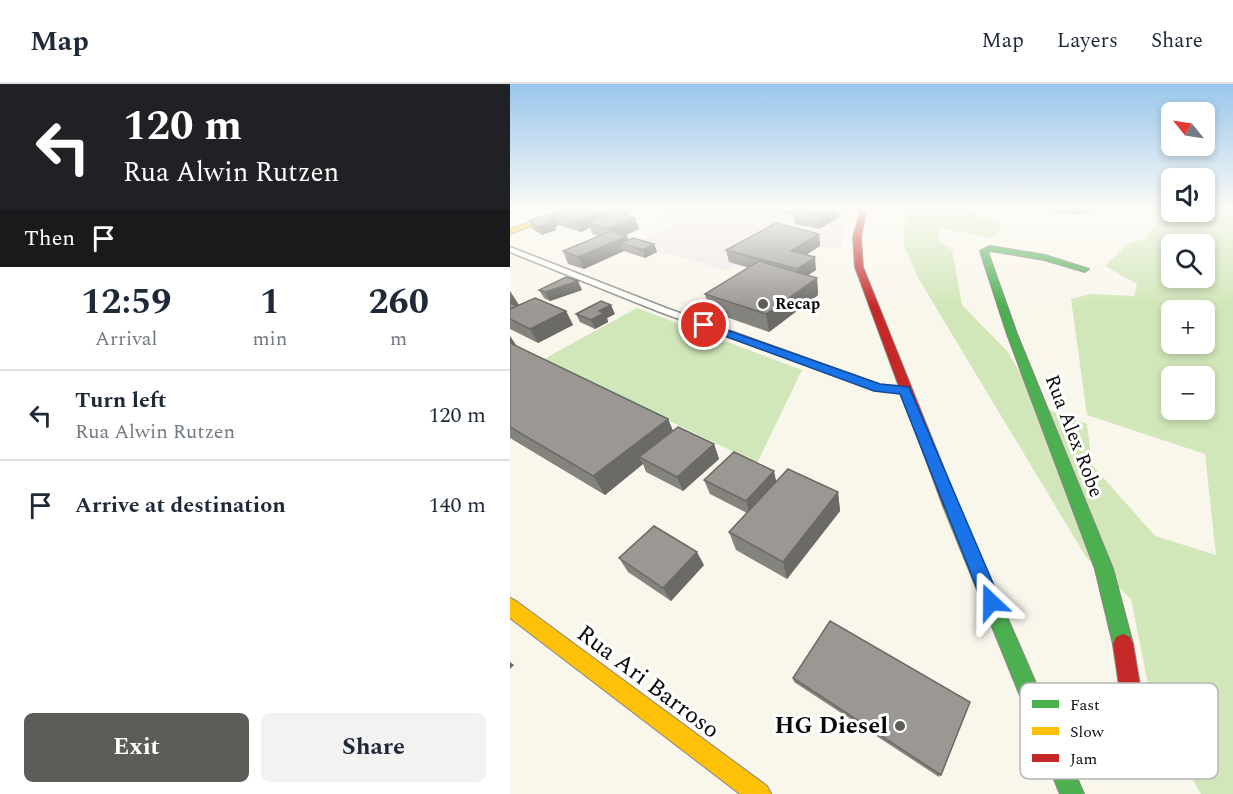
<!DOCTYPE html>
<meta charset="utf-8">
<style>
:root{--surface:#fff;--page:#f2f2f3;--text:#1f2937;--muted:#747a83;--line:#e0e1e3;--accent:#5d5c58}
body{margin:0;font-family:Spectral,serif;background:var(--page);color:var(--text);height:100vh;display:flex;flex-direction:column;font-size:22px;white-space:nowrap}
*{box-sizing:border-box;margin:0}
p{font-size:20px;color:var(--muted)}
.icon{flex:none;width:33px;height:33px;fill:none;stroke:currentColor;stroke-width:2;stroke-linecap:round;stroke-linejoin:round}
.map{position:relative;flex:1;overflow:hidden}
.details{display:flex;flex-direction:column;background:var(--surface);width:510px}
.details>*{flex:none}
.guide{background:#202124;color:#fff;overflow:hidden}
.needle{width:39px;rotate:300deg}
.controls{position:absolute;left:651px;top:18px;display:grid;gap:12px}
.controls a{display:grid;place-items:center;width:54px;height:54px;border-radius:9px;background:var(--surface);box-shadow:0 3px 9px #0003;font-size:30px}
.pin{position:absolute;display:grid;place-items:center;width:51px;height:51px;color:#fff;margin:-26px;border:3px solid #fff;border-radius:50%;box-shadow:0 2px 6px #0007}
.me{position:absolute;width:66px;margin:-33px;rotate:337deg;stroke-linejoin:round;filter:drop-shadow(0 0 4px #0008)}
.turn{display:flex;align-items:center;gap:21px;height:126px;padding:0 24px;font-size:27px}
.turn .icon{width:78px;height:78px;stroke-width:2.5}
.turn b{display:block;font-size:42px;line-height:51px}
.then{display:flex;align-items:center;height:57px;padding:0 24px;background:#0003;gap:12px;font-size:22px}
.eta{display:flex;justify-content:space-evenly;align-items:center;height:102px;text-align:center}
.eta b{font-size:36px;font-weight:700;line-height:42px}
.cta{display:flex;gap:12px;margin-top:auto;padding:12px 24px}
.cta a{flex:1;height:69px;border-radius:9px;background:var(--accent);color:#fff;font-size:24px;font-weight:700;line-height:69px;text-align:center}
.cta a+a{background:var(--page);color:var(--text)}
ul{padding:0;list-style:none}
li{display:flex;align-items:center;gap:18px;height:90px;padding:0 24px;border-top:2px solid var(--line)}
li div{flex:1}
li b{display:block;font-size:22px}
li em{font-style:normal}
header{display:flex;align-items:center;gap:36px;box-sizing:border-box;height:84px;padding:0 30px;background:var(--surface);border-bottom:2px solid var(--line)}
header strong{font-size:28px}
nav{display:flex;gap:33px;margin-inline-start:auto;font-size:21px}
main{display:flex;flex:1;min-height:0}
.map>svg:first-child{display:block}
.industrial{fill:#f0e8ea}
.forest{fill:#d1e6b9;fill-rule:evenodd}
.lines{fill:none;stroke-linecap:round;stroke-linejoin:round}
.street-casing{stroke:#91908b;stroke-width:3}
.fast-casing{stroke:#888682;stroke-width:2}
.slow-casing{stroke:#888682;stroke-width:2}
.jam-casing{stroke:#888682;stroke-width:2}
.street{fill:#fefefc;fill-rule:evenodd}
.fast{fill:#4caf50;fill-rule:evenodd}
.slow{fill:#ffc107;fill-rule:evenodd}
.jam{fill:#c62828;fill-rule:evenodd}
.wall{fill:#85837e}
.shaded-wall{fill:#6c6a67}
.building{fill:#9b9893;stroke:#6c6a67;stroke-width:1.5}
.route{fill:#1a73e8;stroke:#114b97;stroke-width:1.5}
.poi-dot{fill:#5d5c58;stroke:#fff;stroke-width:2}
.labels{text-anchor:middle;dominant-baseline:central;stroke-width:6;stroke-linejoin:round;paint-order:stroke}
.far-poi-label{font-size:16px;font-weight:bold;fill:#090909;stroke:#fff;text-anchor:start}
.street-label{font-size:20px;fill:#090909;stroke:#fff}
.near-street-label{font-size:24px;fill:#090909;stroke:#fff}
.near-poi-label{font-size:24px;font-weight:bold;fill:#090909;stroke:#fff;text-anchor:end}
.key{fill:#fff;stroke:#b5b5b5;stroke-width:1.5}
.key-label{font-size:16px;fill:#090909}
</style>
<header>
<strong>Map</strong>
<nav><a>Map</a><a>Layers</a><a>Share</a></nav>
</header>
<main>
<section class="details">
<div class="guide">
<div class="turn"><svg class="icon" aria-label="left" viewBox="0 0 24 24"><path d="M17 20v-9H6M10 6l-5 5 5 5"/></svg><div><b>120 m</b>Rua Alwin Rutzen</div></div>
<div class="then">Then<svg class="icon" aria-label="arrive" viewBox="0 0 24 24"><path d="M6 21V4h12l-3 4 3 4H6"/></svg></div>
</div>
<div class="eta">
<div><b>12:59</b><p>Arrival</p></div>
<div><b>1</b><p>min</p></div>
<div><b>260</b><p>m</p></div>
</div>
<ul>
<li><svg class="icon" aria-label="left" viewBox="0 0 24 24"><path d="M17 20v-9H6M10 6l-5 5 5 5"/></svg><div><b>Turn left</b><p>Rua Alwin Rutzen</p></div><em>120 m</em></li>
<li><svg class="icon" aria-label="arrive" viewBox="0 0 24 24"><path d="M6 21V4h12l-3 4 3 4H6"/></svg><div><b>Arrive at destination</b></div><em>140 m</em></li>
</ul>
<div class="cta"><a>Exit</a><a>Share</a></div>
</section>
<div class="map">
<svg width="723" height="710" viewBox="0 0 723 710">
<rect width="100%" height="100%" fill="#f9f6ec"/>
<path class="industrial" d="M158,124H343L334,140L331,166L267,151L220,177L227,180L216,186L124,160L170,138L143,130Z"/>
<g class="forest">
<path d="M397,124H460L468,131L493,141L482,154L429,144V157L442,166L452,221L497,267L531,323L577,340L582,381L645,452L706,471L695,370L577,331L561,215L581,210L624,212L627,200L595,182L616,161L636,154L646,139L647,124H661L662,128H694L695,124H723V710H691L643,625L621,515L576,473L407,192L393,158ZM662,160H694V194H662ZM662,226H694V260H662ZM662,292H694V326H662Z"/>
<path d="M127,224L292,286L247,379L32,276Z"/>
</g>
<g class="lines">
<g class="street-casing">
<path id="street" d="M0,163L156,224L370,301L395,303L400,306L395,309L365,306L150,228L0,168Z"/>
</g>
<g class="fast-casing">
<g id="fast">
<path d="M480,162L535,171L579,185L575,188L534,176L481,167L478,168L507,250L603,485L623,560L620,567L613,570L606,567L603,560L585,485L497,250L470,167Z"/>
<path d="M441,416L446,418L449,422L574,710H550L433,422L436,418Z"/>
</g>
</g>
<g class="slow-casing">
<g id="slow">
<path d="M60,124H68L0,150V145Z"/>
<path d="M0,514L6,517L257,702L261,710H230L0,534Z"/>
</g>
</g>
<g class="jam-casing">
<g id="jam">
<path d="M351,124H357L351,153L353,183L449,422L446,426L441,428L436,426L433,422L345,183L343,153Z"/>
<path d="M613,550L620,553L623,560L639,656L636,664L628,667L620,664L617,656L603,560L606,553Z"/>
</g>
</g>
<use href="#street" class="street"/>
<use href="#fast" class="fast"/>
<use href="#slow" class="slow"/>
<use href="#jam" class="jam"/>
</g>
<g class="wall">
<path d="M249,124H329V133L309,145L285,140L284,132Z"/>
<path d="M525,124H596L594,126L561,131Z"/>
<path d="M72,126H127L114,131L125,134L129,145L115,151L117,152L118,156L144,160L147,168L135,174L114,167L74,185L58,180L53,167L89,152L82,150L80,144L71,148L48,141L43,130Z"/>
<path d="M19,137L48,142L45,143L46,146L32,151L22,145Z"/>
<path d="M309,150L310,162L296,171L306,186L298,191L307,194L308,211L259,248L199,227L195,210L239,184L219,178L216,166Z"/>
<path d="M29,206H72L40,217L34,214Z"/>
<path d="M0,207L9,221L56,227L63,241L28,259L0,245Z"/>
<path d="M66,230H105L97,234L98,238L85,245L70,238Z"/>
<path d="M0,252L6,262L158,335L163,347L204,360L209,375L173,407L136,388L133,380L95,411L0,354Z"/>
<path d="M194,396L267,397L328,408L330,427L277,495L226,466L219,448L237,429L200,410Z"/>
<path d="M109,474L194,481L161,517L118,488Z"/>
<path d="M283,594L460,618L429,693L284,598Z"/>
</g>
<g class="shaded-wall">
<path d="M101,124H126L127,126L87,142L78,139L80,144L71,148L66,137Z"/>
<path d="M319,124H329V133L309,145L307,130Z"/>
<path d="M588,124H596L594,126L561,131L562,127Z"/>
<path d="M45,134L48,142L45,143L46,146L32,151L28,143L38,137Z"/>
<path d="M125,134L129,145L102,157L98,145Z"/>
<path d="M309,150L310,162L283,179L281,167Z"/>
<path d="M117,152L120,162L111,159L114,167L74,185L68,173Z"/>
<path d="M144,160L147,168L135,174L133,166Z"/>
<path d="M305,173L306,186L288,198L287,185Z"/>
<path d="M307,194L308,211L259,248L256,230Z"/>
<path d="M68,197L72,206L40,217L35,208Z"/>
<path d="M0,207L10,223L0,228Z"/>
<path d="M101,221L105,230L97,234L98,238L85,245L81,236L89,227Z"/>
<path d="M56,227L63,241L28,259L20,245Z"/>
<path d="M0,252L8,264L0,268Z"/>
<path d="M158,335L166,354L129,373L133,380L95,411L83,392Z"/>
<path d="M204,360L209,375L173,407L167,393Z"/>
<path d="M264,387L267,401L240,431L236,417Z"/>
<path d="M328,408L330,427L277,495L273,478Z"/>
<path d="M187,468L194,481L161,517L153,504Z"/>
<path d="M0,578L4,581L0,585Z"/>
</g>
<g class="building">
<path d="M61,124L72,126L77,124H101L66,137L43,130Z"/>
<path d="M285,124H319L307,130L283,125Z"/>
<path d="M543,124H588L562,127Z"/>
<path d="M105,128L125,134L98,145L78,139Z"/>
<path d="M35,131L45,134L38,137L42,138L28,143L19,137Z"/>
<path d="M266,139L309,150L281,167L305,173L287,185L216,166Z"/>
<path d="M101,147L117,152L68,173L53,167Z"/>
<path d="M123,154L144,160L133,166L111,159Z"/>
<path d="M249,177L307,194L256,230L195,210Z"/>
<path d="M56,193L68,197L35,208L29,206Z"/>
<path d="M25,214L56,227L20,245L0,235V225Z"/>
<path d="M91,217L101,221L89,227L94,229L81,236L66,230Z"/>
<path d="M0,219L7,222L0,225Z"/>
<path d="M0,259L158,335L83,392L0,343Z"/>
<path d="M168,343L204,360L167,393L129,373Z"/>
<path d="M224,368L264,387L236,417L194,396Z"/>
<path d="M278,385L328,408L273,478L219,448Z"/>
<path d="M144,442L187,468L153,504L109,474Z"/>
<path d="M320,537L460,618L431,691L283,594Z"/>
</g>
<linearGradient id="sky" x2="0" y2="1"><stop stop-color="#99c6ec"/><stop offset="0.56" stop-color="#fcfbf6"/><stop offset="1" stop-color="#fcfbf6" stop-opacity="0"/></linearGradient>
<rect width="723" height="223" fill="url(#sky)"/>
<path class="route" d="M190,239H197L370,300L399,303L491,518L488,525L481,527L475,525L390,310L364,307L190,243Z"/>
<g class="poi-dot">
<circle cx="253" cy="220" r="6"/>
<circle cx="390" cy="642" r="6"/>
</g>
<g class="labels">
<g class="far-poi-label">
<text x="265" y="220">Recap</text>
</g>
<g class="street-label">
<text transform="translate(564 352) rotate(69)">Rua Alex Robe</text>
</g>
<g class="near-street-label">
<text transform="translate(138 598) rotate(37)">Rua Ari Barroso</text>
</g>
<g class="near-poi-label">
<text x="378" y="642">HG Diesel</text>
</g>
</g>
<rect x="510" y="599" width="198" height="96" rx="9" class="key"/>
<rect x="522" y="616" width="27" height="8" fill="#4caf50"/>
<rect x="522" y="643" width="27" height="8" fill="#ffc107"/>
<rect x="522" y="670" width="27" height="8" fill="#c62828"/>
<g class="key-label">
<text x="560" y="626">Fast</text>
<text x="560" y="653">Slow</text>
<text x="560" y="680">Jam</text>
</g>
</svg>
<div class="controls">
<a><svg class="needle" viewBox="-14 -14 28 28"><path d="M0-13l5 13h-10z" fill="#e53935"/><path d="M0 13l5-13h-10z" fill="#747a83"/></svg></a>
<a><svg class="icon" aria-label="sound" viewBox="0 0 24 24"><path d="M4 9h4l5-4v14l-5-4H4zM17 9q2 3 0 6"/></svg></a>
<a><svg class="icon" aria-label="search" viewBox="0 0 24 24"><circle cx="10" cy="10" r="6"/><path d="M15 15l6 6"/></svg></a>
<a>+</a>
<a>−</a>
</div>
<div class="pin" style="left:194px;top:241px;background:#d93025"><svg class="icon" aria-label="arrive" viewBox="0 0 24 24"><path d="M6 21V4h12l-3 4 3 4H6"/></svg></div>
<svg class="me" style="left:481px;top:518px" viewBox="-20 -20 40 40"><path d="M0-17L14 15 0 8-14 15z" fill="#1a73e8" stroke="#fff" stroke-width="4"/></svg>
</div>
</main>
